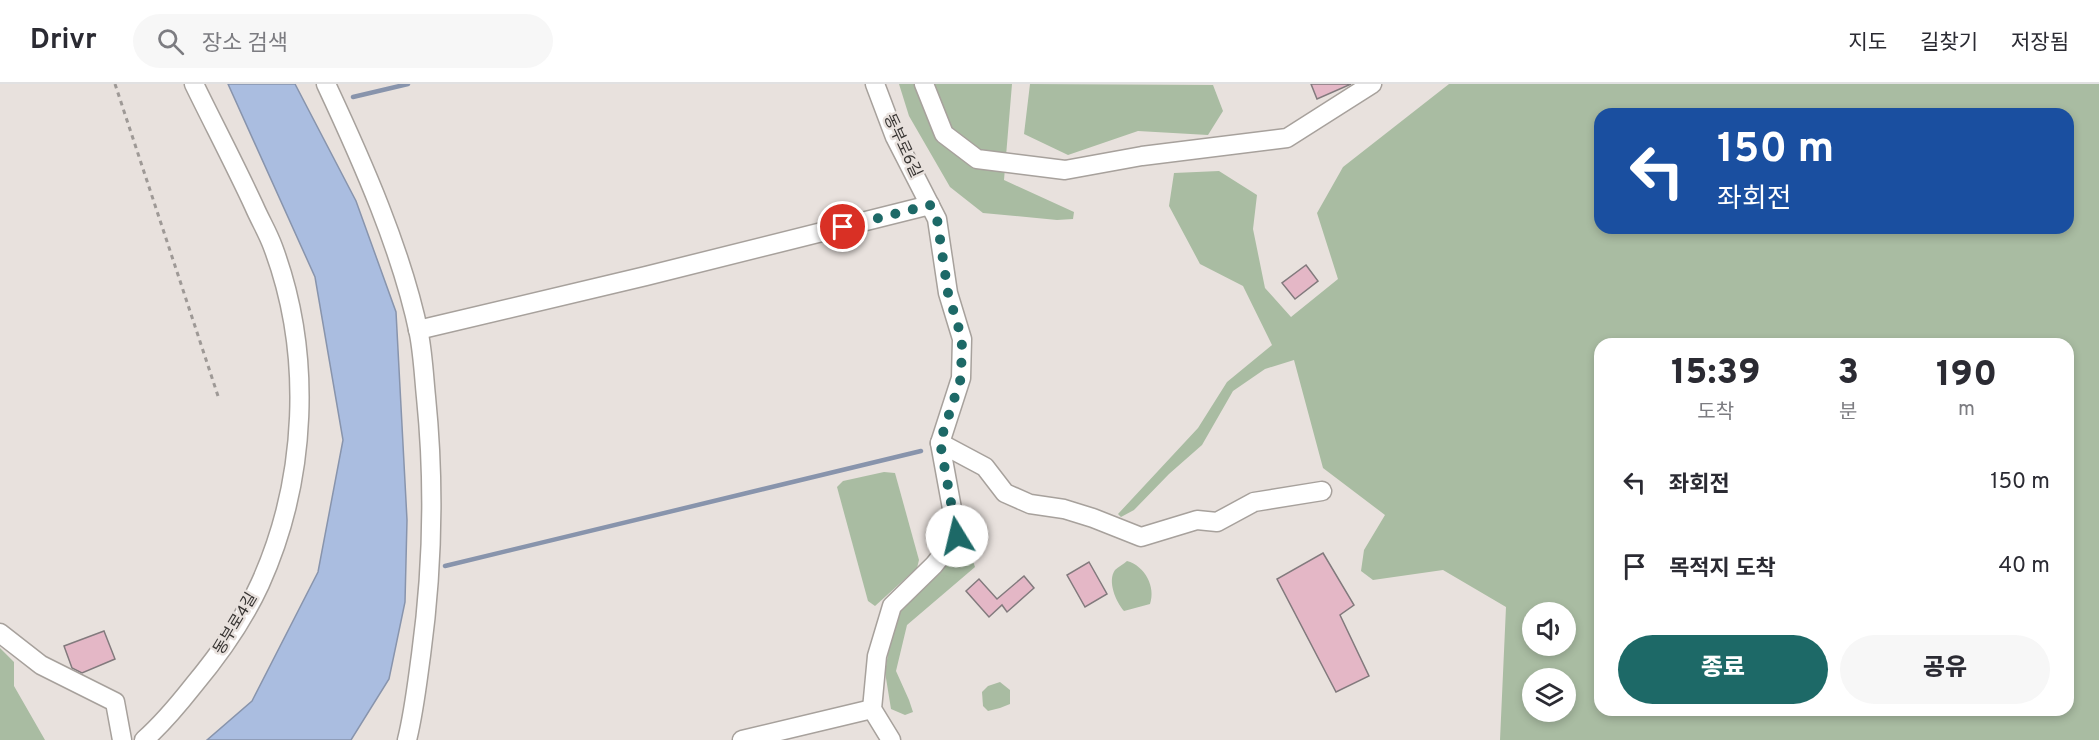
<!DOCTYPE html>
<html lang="ko">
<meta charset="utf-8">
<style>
:root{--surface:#fff;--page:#f7f7f7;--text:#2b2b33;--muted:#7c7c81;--line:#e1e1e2;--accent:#1d6967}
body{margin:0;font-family:Overpass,"Noto Sans KR",sans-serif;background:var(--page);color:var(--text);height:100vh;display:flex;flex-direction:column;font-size:22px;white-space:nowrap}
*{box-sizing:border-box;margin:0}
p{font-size:20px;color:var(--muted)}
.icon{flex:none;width:33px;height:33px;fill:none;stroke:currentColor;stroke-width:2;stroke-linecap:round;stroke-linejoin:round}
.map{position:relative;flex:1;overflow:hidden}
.sheet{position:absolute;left:1594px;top:254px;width:480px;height:378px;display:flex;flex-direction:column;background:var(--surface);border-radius:18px;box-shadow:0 3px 9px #0003}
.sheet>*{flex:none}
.guide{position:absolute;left:1594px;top:24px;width:480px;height:126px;border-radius:18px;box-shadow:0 3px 9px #0003;background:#1a4fa0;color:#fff;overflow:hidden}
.fabs{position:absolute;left:1522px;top:518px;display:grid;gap:12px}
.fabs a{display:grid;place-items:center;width:54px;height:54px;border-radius:50%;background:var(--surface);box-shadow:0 3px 9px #0003;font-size:30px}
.pin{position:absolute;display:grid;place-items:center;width:51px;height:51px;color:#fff;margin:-26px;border:3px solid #fff;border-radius:50%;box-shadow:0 2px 6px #0007}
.me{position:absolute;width:66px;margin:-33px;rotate:351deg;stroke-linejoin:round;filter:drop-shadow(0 0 4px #0008)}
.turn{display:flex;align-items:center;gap:21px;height:126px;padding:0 24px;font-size:27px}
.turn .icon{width:78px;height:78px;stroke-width:2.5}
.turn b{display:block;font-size:42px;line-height:51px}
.eta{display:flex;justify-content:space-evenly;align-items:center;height:102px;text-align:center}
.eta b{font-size:36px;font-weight:800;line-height:42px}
.primary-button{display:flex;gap:12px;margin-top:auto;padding:12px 24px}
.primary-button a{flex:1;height:69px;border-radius:36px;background:var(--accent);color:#fff;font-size:24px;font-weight:800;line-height:69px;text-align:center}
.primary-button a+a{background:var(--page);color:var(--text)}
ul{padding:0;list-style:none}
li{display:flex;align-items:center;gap:18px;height:84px;padding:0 24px}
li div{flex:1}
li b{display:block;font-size:22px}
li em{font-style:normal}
header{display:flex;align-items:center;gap:36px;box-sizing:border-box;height:84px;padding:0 30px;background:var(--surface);border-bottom:2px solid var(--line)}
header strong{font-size:28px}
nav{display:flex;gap:33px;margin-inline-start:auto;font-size:21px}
.search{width:420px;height:54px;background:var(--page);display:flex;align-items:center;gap:15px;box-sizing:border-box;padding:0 21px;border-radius:33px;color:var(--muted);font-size:22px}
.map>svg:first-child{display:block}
.green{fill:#a9bca2;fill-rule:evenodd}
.water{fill:#aabde0;stroke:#8894ac;stroke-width:1.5}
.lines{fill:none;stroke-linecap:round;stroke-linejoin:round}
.stream{stroke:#8894ac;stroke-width:4.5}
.building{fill:#e4b7c6;stroke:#827a7d;stroke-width:1.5}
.minor-casing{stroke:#a7a19c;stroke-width:21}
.path{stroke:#9e9996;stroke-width:3;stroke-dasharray:4.5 4.5;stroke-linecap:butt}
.minor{stroke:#fff;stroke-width:18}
.route{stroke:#1d6967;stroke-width:10;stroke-dasharray:0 18}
.labels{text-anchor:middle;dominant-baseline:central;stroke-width:5;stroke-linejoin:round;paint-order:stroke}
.street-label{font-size:16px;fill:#383533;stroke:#e8e1dd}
</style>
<header>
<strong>Drivr</strong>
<div class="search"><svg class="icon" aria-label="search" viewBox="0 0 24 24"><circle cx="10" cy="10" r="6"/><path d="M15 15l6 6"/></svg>장소 검색</div>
<nav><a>지도</a><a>길찾기</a><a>저장됨</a></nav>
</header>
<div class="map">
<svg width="2099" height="656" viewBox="0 0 2099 656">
<rect width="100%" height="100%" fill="#e8e1dd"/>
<g class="green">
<path d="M899,0H1012L1004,96L1074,128L1073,135L1057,136L983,129L950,103L909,32Z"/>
<path d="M1030,0L1213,1L1223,27L1208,51L1138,47L1068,71L1024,50Z"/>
<path d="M1449,0H2099V656H1500L1506,523L1443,486L1373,496L1361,487L1364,466L1385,431L1323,384L1294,276L1265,285L1233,307L1202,361L1169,390L1134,426L1121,433L1118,430L1198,344L1227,298L1272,261L1243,202L1200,180L1169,122L1174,89L1219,87L1257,111L1253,145L1265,204L1291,233L1338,195L1317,129L1343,83ZM1600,30H2068V144H1600ZM1600,260H2068V626H1600ZM1533,528H1566V561H1533ZM1533,594H1566V627H1533Z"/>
<path d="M884,388L895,389L919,476L917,484L875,522L868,517L837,403L843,397Z"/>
<path d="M970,468L975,483L907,541L896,587L909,616L913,628L905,631L891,625L885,588L891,552L901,526L957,469Z"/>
<path d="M1127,477C1145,482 1156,503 1150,520L1124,527C1116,518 1107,497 1115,486C1118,483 1124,480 1127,477Z"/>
<path d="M0,564L14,578V602L45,656H0Z"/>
<path d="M1000,598L1010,606V620L1000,624L988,627L983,622L982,608L988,602Z"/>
</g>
<path class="water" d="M228,0H295L356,117L396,228L407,436L405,518L389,595L351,656H207L252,617L318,488L343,356L315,193Z"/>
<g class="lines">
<g class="stream">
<path d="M353,13L408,0"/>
<path d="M445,482L921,367"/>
</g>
</g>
<g class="building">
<path d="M1311,0H1351L1317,15Z"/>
<path d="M1306,181L1318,197L1295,215L1282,199Z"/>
<path d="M1323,469L1354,521L1340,531L1369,592L1336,608L1277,495Z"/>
<path d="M1089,478L1107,510L1085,523L1067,491Z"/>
<path d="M1024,492L1034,504L1007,528L1002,521L989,533L966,507L979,495L997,515Z"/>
<path d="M104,547L115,575L82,589L72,584L64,562Z"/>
</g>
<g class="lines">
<g class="minor-casing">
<g id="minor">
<path d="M326,0C362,77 402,167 419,250C423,271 424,293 426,313C435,402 433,483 421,571C417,600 414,628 407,656"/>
<path d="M875,0L895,53L937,135L948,209L962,255L961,294L940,359L957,452L934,481L892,522L877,572L872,625L891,656"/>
<path d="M924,0L944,50L977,75L1065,86L1142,72L1287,54L1372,0"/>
<path d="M418,246L646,192L930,121"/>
<path d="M940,359L985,383L1005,409L1030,420L1064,425L1093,434L1141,453L1197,436L1217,438L1254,418L1322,407"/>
<path d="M0,549L41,581L115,618L122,656"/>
<path d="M144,656C162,640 178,621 193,602C219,571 243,537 260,500C307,396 313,270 273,163C268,149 260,136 254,122C235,81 214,41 194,0"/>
<path d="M742,656L872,625"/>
</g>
</g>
<path class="path" d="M115,0L219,315"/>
<use href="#minor" class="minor"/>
</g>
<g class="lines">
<path class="route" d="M843,143L930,121L937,135L948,209L962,255L961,294L940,358L957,452"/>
</g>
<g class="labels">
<g class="street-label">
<text transform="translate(902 62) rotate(65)">동부로6길</text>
<text transform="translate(236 540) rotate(-59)">동부로4길</text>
</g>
</g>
</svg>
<div class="fabs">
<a><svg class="icon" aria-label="sound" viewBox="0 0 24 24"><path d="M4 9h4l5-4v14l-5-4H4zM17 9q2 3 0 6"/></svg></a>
<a><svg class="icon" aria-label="layers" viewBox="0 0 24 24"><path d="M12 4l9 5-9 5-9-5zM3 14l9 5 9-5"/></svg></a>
</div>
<div class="pin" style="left:843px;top:143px;background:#d93025"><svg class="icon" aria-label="arrive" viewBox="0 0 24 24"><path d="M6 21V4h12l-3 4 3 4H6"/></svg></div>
<svg class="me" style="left:957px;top:452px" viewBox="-20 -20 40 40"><circle r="19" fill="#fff"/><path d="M0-13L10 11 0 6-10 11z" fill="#1d6967"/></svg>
<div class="guide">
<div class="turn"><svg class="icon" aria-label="left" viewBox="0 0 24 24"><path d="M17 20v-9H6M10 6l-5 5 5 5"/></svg><div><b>150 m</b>좌회전</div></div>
</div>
<section class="sheet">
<div class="eta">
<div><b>15:39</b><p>도착</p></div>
<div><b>3</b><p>분</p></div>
<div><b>190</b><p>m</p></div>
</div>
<ul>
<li><svg class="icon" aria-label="left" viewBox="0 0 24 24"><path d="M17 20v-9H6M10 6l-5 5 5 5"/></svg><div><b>좌회전</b></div><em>150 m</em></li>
<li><svg class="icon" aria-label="arrive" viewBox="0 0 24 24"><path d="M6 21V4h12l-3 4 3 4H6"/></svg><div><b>목적지 도착</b></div><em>40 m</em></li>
</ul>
<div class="primary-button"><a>종료</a><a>공유</a></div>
</section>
</div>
